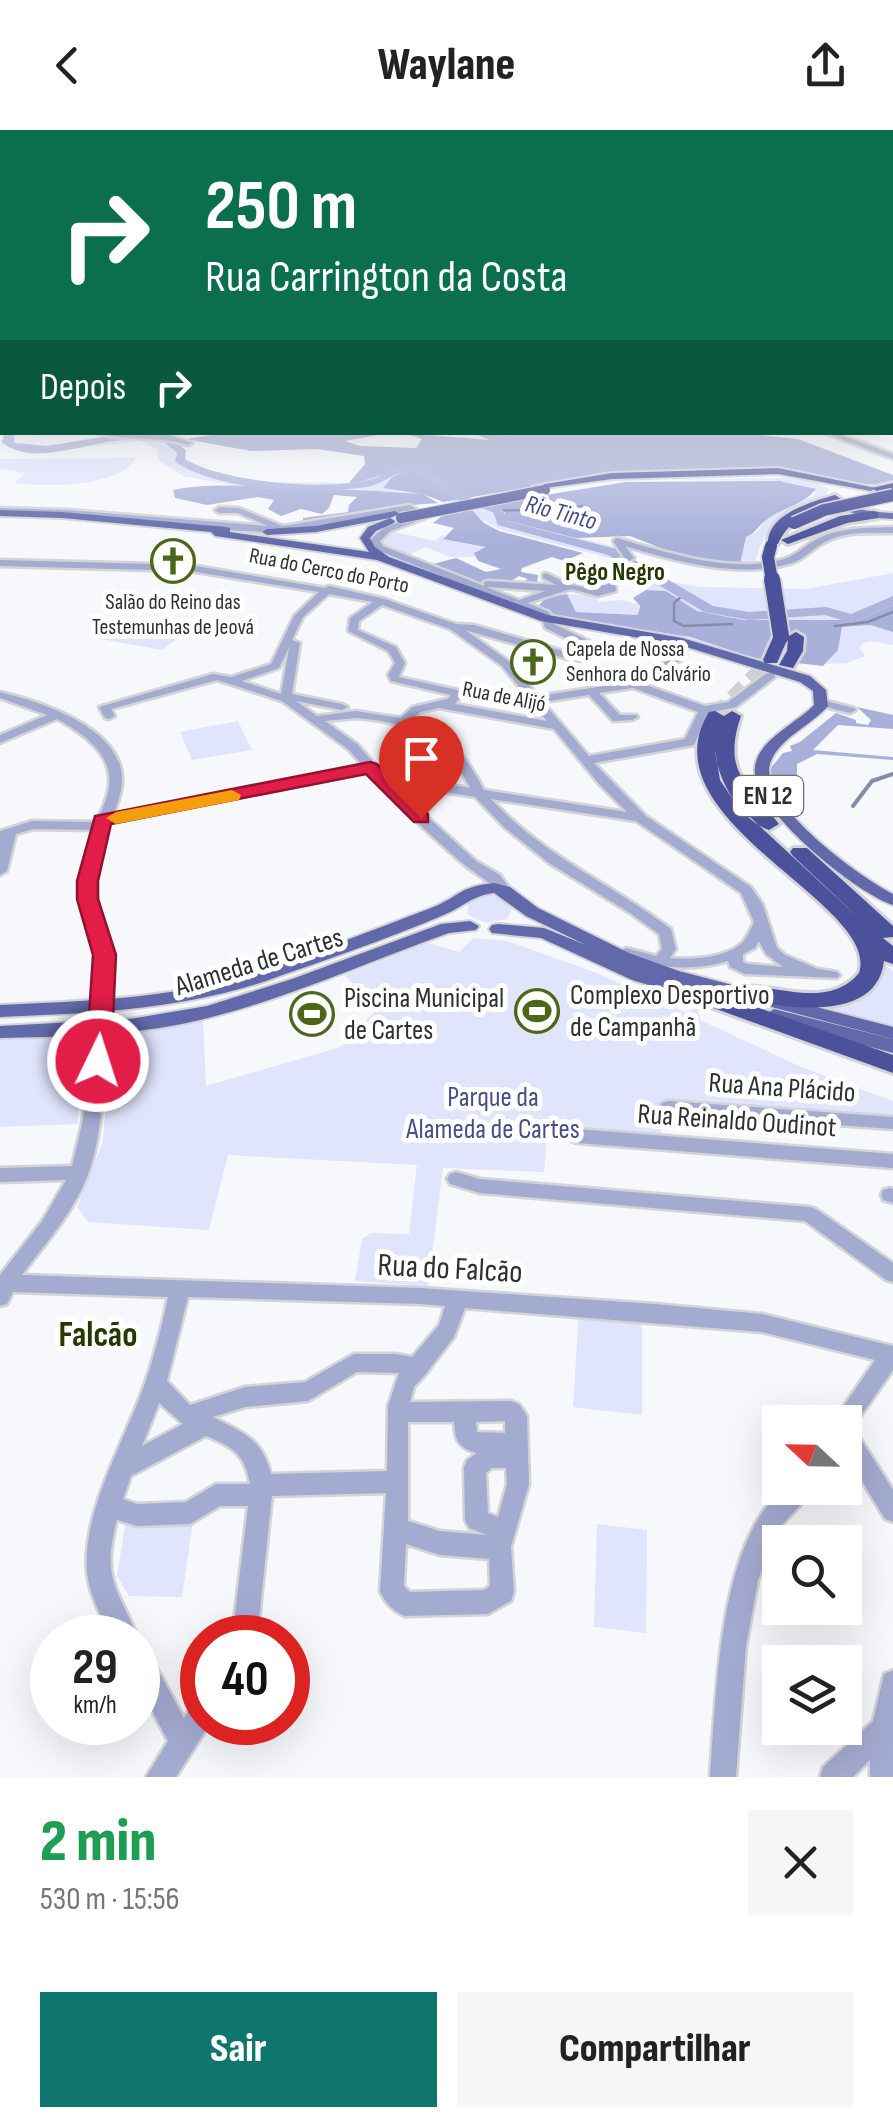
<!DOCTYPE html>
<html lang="pt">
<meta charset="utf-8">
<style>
:root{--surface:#fff;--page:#f6f6f6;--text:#222;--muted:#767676;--accent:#0f766e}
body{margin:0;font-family:"Sofia Sans Condensed",sans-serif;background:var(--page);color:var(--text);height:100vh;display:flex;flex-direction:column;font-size:38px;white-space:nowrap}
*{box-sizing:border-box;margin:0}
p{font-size:32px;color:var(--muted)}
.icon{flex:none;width:55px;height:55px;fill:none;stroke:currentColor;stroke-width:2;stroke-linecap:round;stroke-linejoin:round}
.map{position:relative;height:1647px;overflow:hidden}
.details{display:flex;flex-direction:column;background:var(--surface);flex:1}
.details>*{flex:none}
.guide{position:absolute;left:0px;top:0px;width:895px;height:305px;box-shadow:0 10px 40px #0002;background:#0b6e4f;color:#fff;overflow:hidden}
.needle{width:65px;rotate:292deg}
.fabs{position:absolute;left:762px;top:1275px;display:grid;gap:20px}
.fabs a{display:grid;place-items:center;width:100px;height:100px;border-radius:0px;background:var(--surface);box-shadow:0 10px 40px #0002;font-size:50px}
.speed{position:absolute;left:30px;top:1485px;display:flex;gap:20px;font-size:50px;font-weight:700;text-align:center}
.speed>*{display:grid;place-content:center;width:130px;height:130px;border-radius:50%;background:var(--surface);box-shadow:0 10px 40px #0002;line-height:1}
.speed small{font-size:25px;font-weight:400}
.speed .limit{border:15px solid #d22;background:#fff;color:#111}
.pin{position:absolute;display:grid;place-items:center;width:85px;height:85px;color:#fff;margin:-102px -42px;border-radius:50% 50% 50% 0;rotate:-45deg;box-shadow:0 0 10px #0007}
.pin .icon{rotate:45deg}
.me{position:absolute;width:110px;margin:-55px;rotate:4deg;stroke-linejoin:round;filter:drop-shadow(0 0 8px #0008)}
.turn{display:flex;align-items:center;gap:35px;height:210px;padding:0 40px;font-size:45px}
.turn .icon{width:130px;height:130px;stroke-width:2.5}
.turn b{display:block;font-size:70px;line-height:85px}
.then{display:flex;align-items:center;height:95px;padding:0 40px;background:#0003;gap:20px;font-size:38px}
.round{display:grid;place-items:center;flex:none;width:105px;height:105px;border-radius:0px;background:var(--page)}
.overview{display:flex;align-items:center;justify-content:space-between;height:170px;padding:0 40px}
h1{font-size:60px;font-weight:800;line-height:75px;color:#1e9e55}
.primary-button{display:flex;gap:20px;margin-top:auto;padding:20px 40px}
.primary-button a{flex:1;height:115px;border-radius:0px;background:var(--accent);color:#fff;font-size:40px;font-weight:800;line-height:115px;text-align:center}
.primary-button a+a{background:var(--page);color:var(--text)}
header{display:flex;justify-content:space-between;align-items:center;height:130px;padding:0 40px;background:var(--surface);font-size:45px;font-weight:800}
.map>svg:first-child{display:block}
.green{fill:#e0e4fc}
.forest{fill:#a9b0d9}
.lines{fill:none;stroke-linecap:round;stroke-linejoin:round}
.stream-far1{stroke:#878caa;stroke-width:2.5}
.stream{stroke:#878caa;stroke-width:4}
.river{fill:#adb4de;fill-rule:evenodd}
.highway-tunnel{stroke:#cfd0d3;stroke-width:16;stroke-dasharray:16 9;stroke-linecap:butt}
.minor-casing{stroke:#d3d4d7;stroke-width:5}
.major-casing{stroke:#d3d4d7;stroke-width:4}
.highway-casing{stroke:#d3d4d7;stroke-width:6}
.minor{fill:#a4abd0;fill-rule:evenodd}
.major{fill:#6169aa;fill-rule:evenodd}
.highway{fill:#4b519b;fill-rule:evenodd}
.minor-bridge-far1-casing{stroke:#d3d4d7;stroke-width:19;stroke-linecap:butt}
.minor-bridge-casing{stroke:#d3d4d7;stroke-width:24;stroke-linecap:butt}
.major-bridge-casing{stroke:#d3d4d7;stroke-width:12;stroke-linecap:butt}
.highway-bridge-far1-casing{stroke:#d3d4d7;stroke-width:15;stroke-linecap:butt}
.highway-bridge-casing{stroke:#d3d4d7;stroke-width:20;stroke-linecap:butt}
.minor-bridge-far1{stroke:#a4abd0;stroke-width:14}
.minor-bridge{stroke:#a4abd0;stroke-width:19}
.major-bridge{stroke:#6169aa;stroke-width:10}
.highway-bridge-far1{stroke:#4b519b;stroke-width:12}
.highway-bridge{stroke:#4b519b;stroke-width:16}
.route{fill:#e11d48;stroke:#92132f;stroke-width:2.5}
.slow{fill:#f59e0b}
.labels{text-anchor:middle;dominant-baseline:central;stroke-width:10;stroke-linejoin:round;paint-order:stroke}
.far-street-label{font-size:22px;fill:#2f3031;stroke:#fff}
.far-poi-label{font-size:22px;fill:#2f3031;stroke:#fff}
.far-water-label{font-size:25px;font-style:italic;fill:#464c82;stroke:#fff}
.far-neighbourhood-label{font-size:25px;font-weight:bold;fill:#263801;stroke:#fff}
.shield{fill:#fff;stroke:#6d6e6f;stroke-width:2.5}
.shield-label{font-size:25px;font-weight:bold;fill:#2f3031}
.street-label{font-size:28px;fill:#2f3031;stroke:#fff}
.poi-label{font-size:28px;fill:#2f3031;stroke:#fff;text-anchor:start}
.park-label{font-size:28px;fill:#494f86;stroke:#fff}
.near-street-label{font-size:32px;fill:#2f3031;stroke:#fff}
.near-neighbourhood-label{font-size:35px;font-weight:bold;fill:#263801;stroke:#fff}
</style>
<header><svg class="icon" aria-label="back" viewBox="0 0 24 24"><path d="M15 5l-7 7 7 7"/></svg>Waylane<svg class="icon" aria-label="share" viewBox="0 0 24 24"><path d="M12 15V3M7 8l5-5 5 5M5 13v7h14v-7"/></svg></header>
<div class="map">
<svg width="893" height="1647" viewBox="0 0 893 1647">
<rect width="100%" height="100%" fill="#f7f8fc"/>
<g class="green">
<path d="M3,302L11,303L14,312C51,318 67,316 102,308C125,303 152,307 175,309L186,322L182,328L193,340L266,352L363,353L404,337L420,338L452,361L506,381L505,390L616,417L625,427L641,434L636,440L639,446L701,457L806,459L893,443V475L859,490H744L697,481L666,461L646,460L612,443L605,433L615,432L613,429L499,399L444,369L404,362L236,356L183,346L158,330V320L140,311L49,321L1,315Z"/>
<path d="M136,328C119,358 45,357 14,353L26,343L0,339V329Z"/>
<path d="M782,348L812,351L829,359C816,390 768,370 755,434L740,433L746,407L757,402L768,387L815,365V359L783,351L670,350Z"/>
<path d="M390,401L435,411L444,404V409L490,416L475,422L476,427H449L426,417L406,426L383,417L379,410Z"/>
<path d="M567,464L594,465L599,472L621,470L638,474L639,485L576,482Z"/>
<path d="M112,491L183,504L162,520L90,507Z"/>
<path d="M870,495L893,502V515C885,516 865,505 860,518L865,526L847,533L826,534L838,520L842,497Z"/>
<path d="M238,591L252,620L192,630L180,602Z"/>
<path d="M489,764L504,767L513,775L507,789L485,793L467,784L469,771Z"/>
<path d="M474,808L507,811L597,843L685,882L698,878L700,890L801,937L893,971V988L662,971L661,1007L548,998L544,1042L443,1038L428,1156L355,1151L362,1109L371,1103L409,1104L417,1035L228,1025L209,1100L88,1092L77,1077L103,1012L110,907L203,891L206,956L341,917L376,880L345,845L428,813L459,822Z"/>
<path d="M883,833L893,841V896L818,877Z"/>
<path d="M0,909H86L77,994L0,997Z"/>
<path d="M579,1182L642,1188V1285L573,1277Z"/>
<path d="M193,1390L182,1467L129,1466L117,1446L126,1391Z"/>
<path d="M597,1394L647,1400L646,1503L594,1497Z"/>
</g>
<g class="forest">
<path d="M232,302L389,303L345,311L360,316L416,318L422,309L404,303L489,310L474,303H741L798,309L893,345V355L859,354L781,339L611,343L443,372L423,364L438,373L385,377L303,395V388L348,382L349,375L357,367L334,365L329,378L322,384L301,379L281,386L268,379L274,370L258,367L207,375L175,368L173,360C208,353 238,356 274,357C324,359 373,360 422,364L383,358L392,347L411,338C390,338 372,352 349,353L365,334L364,326L317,319L251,321L185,309Z"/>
<path d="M780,351L816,359C803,376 780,378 765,391C756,398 757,402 746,407L740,434L686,428L630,406L576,408L504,390L505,381L489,374L626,352Z"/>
<path d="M470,378L484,393L499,401L583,423L564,431L552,427L522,438L521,442L538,445L536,459L515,457L528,449L519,446L505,455L477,453L406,426L433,434L456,428L486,442L501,439L478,431L474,423L486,417L443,409L454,398L433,393L447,382Z"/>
<path d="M646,460L666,461L697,481L744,490H859L893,475V502L870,495L842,497L838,520L823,536L754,528L690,507L556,486L539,475L546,468L567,464L576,482L638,485L640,476L633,468Z"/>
<path d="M857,577L893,585V599L838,595L813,620L893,627V630L817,624L797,634V649L778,667L769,660V640L783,623L792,621L790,616L800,612L836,583L856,590V593L868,595L871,590Z"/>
</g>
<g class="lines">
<g class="stream-far1">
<path d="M498,381C526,378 556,384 582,376"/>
<path d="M682,466L674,473V491L684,496L732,494"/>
<path d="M835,496L868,492L893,482"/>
<path d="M888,646L893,644"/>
</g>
<path class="stream" d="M853,676L872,651L893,644"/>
<path class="river" d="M5,302H15L14,313L47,316L114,305L164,304L186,320L185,329C222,352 325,361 368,350C383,347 395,334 412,335C432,336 441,354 458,362C472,369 487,373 502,378L507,391L616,419L713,476L749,482L826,477L851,484L893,466V475L852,493L825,485L749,490L704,482L608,425L498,395L493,382C476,376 457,372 442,362C432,355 424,341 410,341C395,341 382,355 366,357C312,365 222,362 175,332L177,323L162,310C145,310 129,309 113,311C81,315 29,336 2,312Z"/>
<path class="highway-tunnel" d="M715,586L771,530"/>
<g class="minor-casing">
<g id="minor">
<rect x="0" y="192" width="2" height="4"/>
<rect x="0" y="235" width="2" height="4"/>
<path d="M0,272H2V276L0,277Z"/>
<rect x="892" y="279" width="1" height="4"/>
<path d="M93,302L166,304L192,313L188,315C157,305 123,312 93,302Z"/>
<path d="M822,302H833L893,324V329Z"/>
<path d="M410,375L428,387L391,401L380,411L383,416L484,456V452L487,451L556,455L543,448V444L546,443L568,454L598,460L601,453L579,439L587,437L605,447V437L624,427L613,411L617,408C669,423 730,444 784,429C797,425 805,415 817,409C840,397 868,398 893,397V403C870,403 846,401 825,412C813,418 805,429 792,433C740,449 677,432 625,416L634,428L613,440L616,461L598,466L571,459L527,473L549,482L554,494L595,514L597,523L585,531L568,529L465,500L510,532L538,566L631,552L682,522L686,523V527L643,554L705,576L728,572L767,543H775V547L736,577L709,583L694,615L594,633L646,686L751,757L763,775L777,818L785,825L818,839L837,842L840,845L837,848L745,844L730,837L728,831C690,842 658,838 621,826L619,823L626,818L656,826L662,819L659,804L630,783L549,733L504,697L475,667L437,661L406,667L476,731L500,745L511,760L509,763H499C488,749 475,744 462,733C429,704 397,674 369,642L110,692C87,755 96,764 112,825L109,828H99L96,825C83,769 73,757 94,700L33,699L16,704L7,741L0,745V701L32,691L97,692L95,690C101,684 103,677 106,669C120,630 88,606 57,589L0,613V605L47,585L0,568V562C39,571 119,597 122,646C123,659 118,671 114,684L363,636L349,620L282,571L217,550L111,579L115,586L109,589L105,588L99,577L213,544L231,547L271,534L294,486L319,462L190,441L0,436V430L190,435L325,458L329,456L385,469L456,494L474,495L573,524L583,525L587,522L586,518L545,498L541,486L377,420L371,410L372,408L385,397L417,386L409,381L282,402L272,398L268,402C178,399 90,384 0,384V378L67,380L268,396L238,383H219L215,380L219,377L239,378L283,396ZM484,456L487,457L545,461L519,470ZM329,464L373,472L350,488L348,501L388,521L395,533L388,545L391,551L451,565L447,569L412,577L401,588L356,581L317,586L296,571L342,580L348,577L342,574L292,564L300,513L292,510L303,487ZM382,475L450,499L502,536L547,591L455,574L464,563L462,561L399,547L405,533L396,517L358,500L359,491ZM289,518L281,564L242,551L279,538ZM633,558L698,582L685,609L589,626L543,572L589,565L613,591L632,590L638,587L636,585H620L599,563ZM439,578L554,599L599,654L627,682L484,660C465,624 451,606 410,591L420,582ZM356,588C411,592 446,608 470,658L437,653L399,661L357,614L325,591ZM491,669L636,691L741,763L754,792C751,798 747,808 742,813C725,828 692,830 670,828L676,819L671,799C609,752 546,728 491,669ZM759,811L766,824L783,837L748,834L743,832V824L755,818Z"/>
<path d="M822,570L854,578L856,580L850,583L818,575V571Z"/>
<path d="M96,949L102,951L104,955C101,986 98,1019 87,1047C72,1084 45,1114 22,1145L420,1158L655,1174L762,1184L893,1216V1240L853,1297L893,1360V1392L885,1389L845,1323V1292H833L875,1230L762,1202L465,1178L454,1207L425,1245L414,1257L410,1272L511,1271L519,1274L527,1286L529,1354L511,1417L514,1462L511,1471L488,1484L405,1486C393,1481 385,1473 380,1461L386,1363L272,1366L257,1508H232L248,1376H220L190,1394L137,1396L117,1390C101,1449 118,1458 138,1508V1510V1508H112C102,1488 89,1465 87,1442C82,1385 121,1317 141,1264C153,1232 161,1200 168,1167L13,1162L7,1174L0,1176V1145L42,1091L66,1050L0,1052V1038L72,1036L82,994L88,955L90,951ZM188,1167L420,1174L445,1176L439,1195L412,1227L396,1224H354L305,1252L245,1257L190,1275L167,1251ZM357,1242L399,1243L388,1276L387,1341L271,1344C262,1308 243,1303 213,1287L245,1277L308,1271ZM159,1273L183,1294L142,1316ZM505,1291V1303L477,1302L476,1292ZM408,1292H454C455,1310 458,1318 477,1323L467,1330L464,1338L465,1390L469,1398L487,1405L440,1401L408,1391ZM206,1306C233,1317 245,1324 250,1354H216L186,1372L137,1374L123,1369L131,1346ZM492,1338H506L507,1354L498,1387L488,1383L486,1343ZM406,1414L440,1425L489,1429L490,1456L484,1460L410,1462L404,1456Z"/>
<path d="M668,971L893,987V999L668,983L662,981L659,977L662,973Z"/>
<path d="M577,999L893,1024V1038L577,1013L571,1011L568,1006L571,1001Z"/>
<path d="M456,1042L480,1049L809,1077L816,1079L893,1133V1152L886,1150L805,1091L480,1063L450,1054L447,1049L450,1044Z"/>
<path d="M890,1058L893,1059V1073L883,1070L881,1065L883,1060Z"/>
<path d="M786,1358H812L809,1366L778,1399L758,1450L746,1516L736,1647H710C716,1568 718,1446 764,1380C770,1371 779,1365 786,1358Z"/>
<path d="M138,1516L147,1520L184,1588L193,1574L202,1570V1592H211L176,1647H146L168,1611L138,1554Z"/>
<path d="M893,1540V1647H870V1630L853,1647H820L823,1637L873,1591L884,1544Z"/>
</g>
</g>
<g class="major-casing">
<g id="major">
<rect x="0" y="230" width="2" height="5"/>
<path d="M0,296H2L3,302L0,304Z"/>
<path d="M778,338L876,358L871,361L778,344L612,349L538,359L533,356L612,343Z"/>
<path d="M835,365C851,380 871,382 893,383V389L862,387L834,375L830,368Z"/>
<path d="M0,380L62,382L226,397L230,398V402L369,422L360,408L368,397L390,388L316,402L267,405L262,402L267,399L316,396L395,381L400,384L390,388L395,391L394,393L376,401L370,408L375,417L389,427L548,485L682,508L810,546L826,560L828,576C812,595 781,607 771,631C754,671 861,748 893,764V775C857,764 748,677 755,636C759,609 797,593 814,575L813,561L800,552L680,515L541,491L377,430L215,406L211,402L62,388L0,386Z"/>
<path d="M494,753L510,757L538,778L629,823L679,841L893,897V909L684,854L721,865L724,869L721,873L715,875L632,850L541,808L492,803L489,799L492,795L498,794L544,798L586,815L526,786L494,763C474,765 464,776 446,784C388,809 325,830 266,851C179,880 90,883 0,887V875C85,871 169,869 251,844C311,825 372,800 431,778C459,767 460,756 494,753Z"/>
<path d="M470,791L479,796L476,800L449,803C361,834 274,875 182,894C122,906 61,907 0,908V896L130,889L207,876L292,849L441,794Z"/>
<path d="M774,879L893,909V923L767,889L765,885Z"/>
</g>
</g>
<g class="highway-casing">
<g id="highway">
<path d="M893,353V361L878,362L872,358Z"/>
<path d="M835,365L841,369L839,372C813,381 790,387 778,414H768C767,384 811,372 835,365Z"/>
<path d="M873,381L878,382V388L847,393L788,414L781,410L840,386Z"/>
<path d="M796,502L804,507L803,521L793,538L779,535L787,521L788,508L777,533H765L763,530L775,503H787L789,506Z"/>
<path d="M715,581L724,586L732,581L741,586C722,642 747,654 779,694L769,700C740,690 717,649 715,620L720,650L736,674L862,791L793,726L790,722L793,718H807L893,796V807L883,808L893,816V834L884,831C878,885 808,880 769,874C755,872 740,873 731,863C752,840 821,888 859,843C882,773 642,691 709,582Z"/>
<path d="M705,859L893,925V943L697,872L693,867L697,862Z"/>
</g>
</g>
<use href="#minor" class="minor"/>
<use href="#major" class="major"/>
<use href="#highway" class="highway"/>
<g class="minor-bridge-far1-casing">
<path id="minor-bridge-far1" d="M100,898L104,825"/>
</g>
<g class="minor-bridge-casing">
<path id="minor-bridge" d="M96,955L100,895"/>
</g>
<g class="major-bridge-casing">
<path id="major-bridge" d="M401,388L545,360"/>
</g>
<g class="highway-bridge-far1-casing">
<g id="highway-bridge-far1">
<path d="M794,393L824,380L893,365"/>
<path d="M771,416L768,427L772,451"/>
</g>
</g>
<g class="highway-bridge-casing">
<path id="highway-bridge" d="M772,449L781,506"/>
</g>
<use href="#minor-bridge-far1" class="minor-bridge-far1"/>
<use href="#minor-bridge" class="minor-bridge"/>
<use href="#major-bridge" class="major-bridge"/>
<use href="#highway-bridge-far1" class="highway-bridge-far1"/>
<use href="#highway-bridge" class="highway-bridge"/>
</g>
<linearGradient id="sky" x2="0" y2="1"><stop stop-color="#90b4e4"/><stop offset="0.44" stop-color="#fbfcfe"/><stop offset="1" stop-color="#fbfcfe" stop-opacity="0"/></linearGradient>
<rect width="893" height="415" fill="url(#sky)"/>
<path class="route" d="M370,632L377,634L428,684V692H414L366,644L111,694L98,751V769L116,825L111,931L98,939L89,937L86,931L93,825L77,769V751L95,686Z"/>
<path class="slow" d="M232,660L241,665L239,670L116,694L106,688L116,682Z"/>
<defs>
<g id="church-ring" transform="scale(2.25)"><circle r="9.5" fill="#fff" stroke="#4c671a" stroke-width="1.5"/><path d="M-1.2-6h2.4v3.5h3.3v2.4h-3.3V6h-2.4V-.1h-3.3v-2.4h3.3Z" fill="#4c671a"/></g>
<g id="stadium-ring" transform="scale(2.25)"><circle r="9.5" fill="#fff" stroke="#4c671a" stroke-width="1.5"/><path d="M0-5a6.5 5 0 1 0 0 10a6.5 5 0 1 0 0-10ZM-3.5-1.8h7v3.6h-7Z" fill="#4c671a"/></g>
</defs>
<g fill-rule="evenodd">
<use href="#church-ring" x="173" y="431"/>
<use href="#church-ring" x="533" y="532"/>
<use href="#stadium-ring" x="537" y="881"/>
<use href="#stadium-ring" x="312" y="884"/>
</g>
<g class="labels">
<g class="far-street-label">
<text transform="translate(329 441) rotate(11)">Rua do Cerco do Porto</text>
<text transform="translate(504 567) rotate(11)">Rua de Alijó</text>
</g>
<g class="far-poi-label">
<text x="173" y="472">Salão do Reino das<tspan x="173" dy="25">Testemunhas de Jeová</tspan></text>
<text x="566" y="519" text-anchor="start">Capela de Nossa<tspan x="566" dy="25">Senhora do Calvário</tspan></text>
</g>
<g class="far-water-label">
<text transform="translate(561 383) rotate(15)">Rio Tinto</text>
</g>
<g class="far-neighbourhood-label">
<text x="615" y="442">Pêgo Negro</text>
</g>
<rect class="shield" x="733" y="646" width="70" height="40" rx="8"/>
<g class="shield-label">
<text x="768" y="666">EN 12</text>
</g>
<g class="street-label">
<text transform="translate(259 832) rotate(-17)">Alameda de Cartes</text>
<text transform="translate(782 958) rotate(4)">Rua Ana Plácido</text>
<text transform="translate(737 991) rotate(4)">Rua Reinaldo Oudinot</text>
</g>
<g class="poi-label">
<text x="570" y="865">Complexo Desportivo<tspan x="570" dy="32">de Campanhã</tspan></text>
<text x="344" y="868">Piscina Municipal<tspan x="344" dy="32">de Cartes</tspan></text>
</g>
<g class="park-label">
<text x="493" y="967">Parque da<tspan x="493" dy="32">Alameda de Cartes</tspan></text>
</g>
<g class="near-street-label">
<text transform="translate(450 1139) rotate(3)">Rua do Falcão</text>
</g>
<g class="near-neighbourhood-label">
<text x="98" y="1205">Falcão</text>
</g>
</g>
</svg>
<div class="fabs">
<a><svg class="needle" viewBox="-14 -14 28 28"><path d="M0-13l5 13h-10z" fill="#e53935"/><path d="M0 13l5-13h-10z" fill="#767676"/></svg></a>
<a><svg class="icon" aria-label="search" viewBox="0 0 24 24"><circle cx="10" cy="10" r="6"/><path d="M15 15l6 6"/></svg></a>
<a><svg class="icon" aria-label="layers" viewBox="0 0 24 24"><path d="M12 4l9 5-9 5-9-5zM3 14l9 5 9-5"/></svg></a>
</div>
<div class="speed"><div>29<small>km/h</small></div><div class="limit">40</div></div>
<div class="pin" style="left:421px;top:688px;background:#d93025"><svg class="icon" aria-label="arrive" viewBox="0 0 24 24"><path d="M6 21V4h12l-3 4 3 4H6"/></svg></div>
<svg class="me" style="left:98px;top:931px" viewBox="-20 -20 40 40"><circle r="17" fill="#e11d48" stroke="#fff" stroke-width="3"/><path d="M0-11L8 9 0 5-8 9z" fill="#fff"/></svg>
<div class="guide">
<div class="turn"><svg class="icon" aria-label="right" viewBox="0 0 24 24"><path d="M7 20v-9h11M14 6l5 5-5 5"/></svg><div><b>250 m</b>Rua Carrington da Costa</div></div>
<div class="then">Depois<svg class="icon" aria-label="right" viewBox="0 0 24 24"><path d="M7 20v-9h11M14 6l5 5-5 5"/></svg></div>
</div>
</div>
<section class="details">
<div class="overview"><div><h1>2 min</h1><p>530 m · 15:56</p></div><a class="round"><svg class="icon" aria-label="close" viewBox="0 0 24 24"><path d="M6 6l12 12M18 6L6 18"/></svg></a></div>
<div class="primary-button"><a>Sair</a><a>Compartilhar</a></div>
</section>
